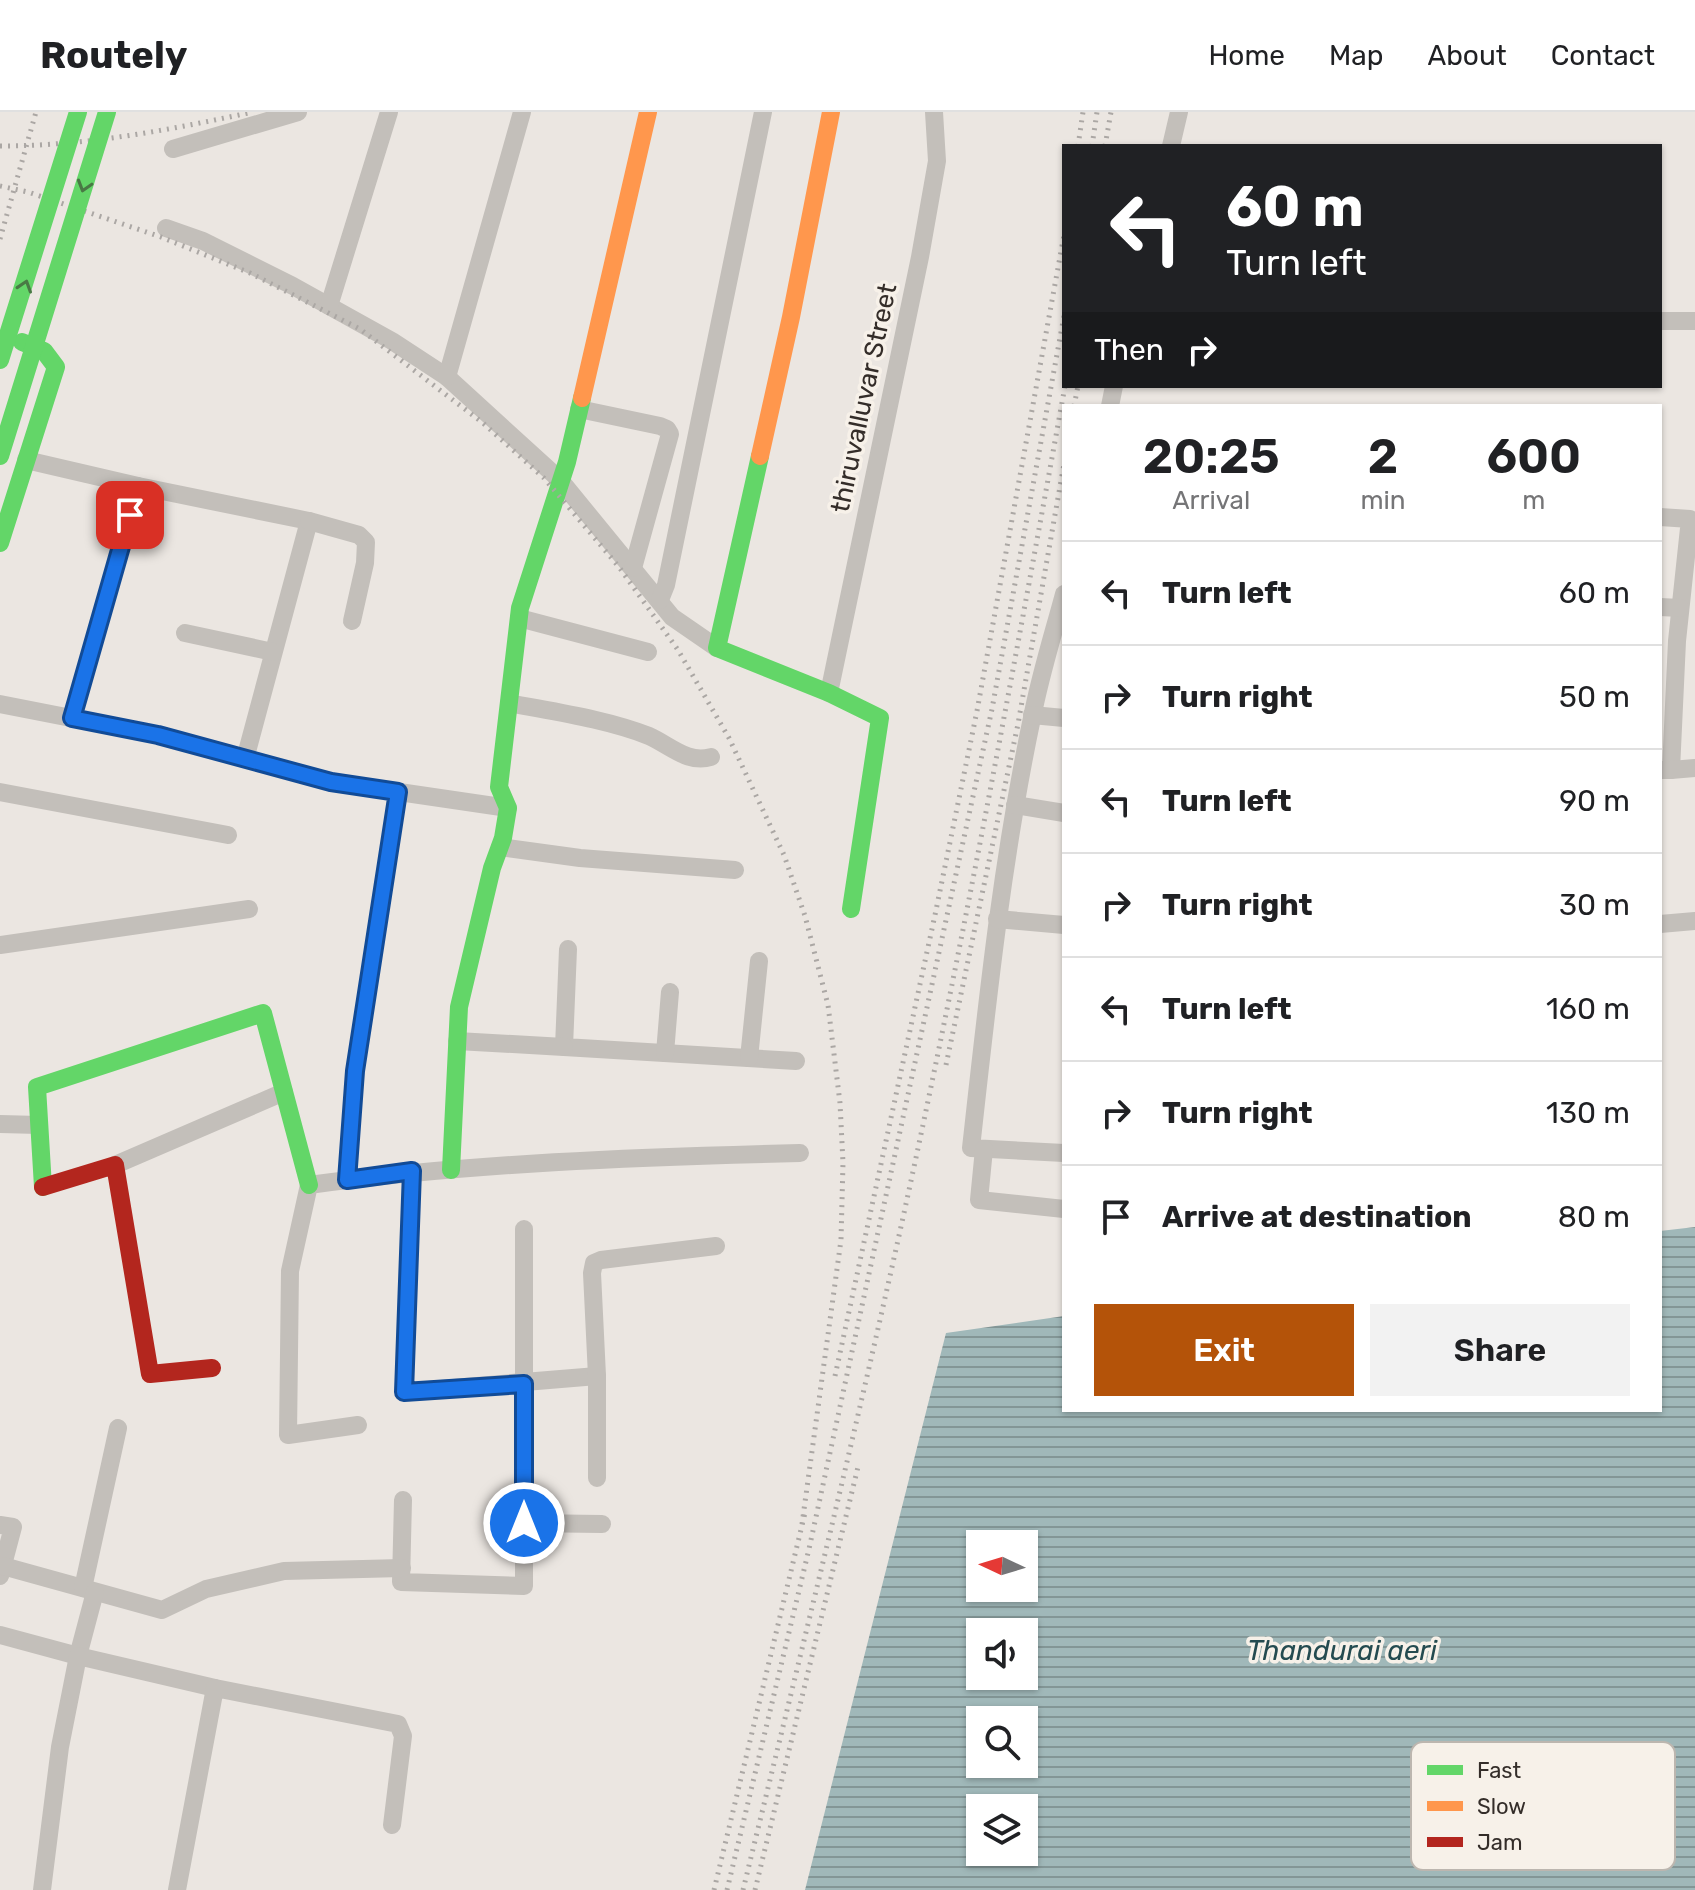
<!DOCTYPE html>
<style>
:root{--surface:#fff;--page:#f2f2f2;--text:#202124;--muted:#757577;--line:#e0e0e0;--accent:#b45309}
body{margin:0;font-family:Rubik,sans-serif;background:var(--page);color:var(--text);height:100vh;display:flex;flex-direction:column;font-size:30px;white-space:nowrap}
*{box-sizing:border-box;margin:0}
p{font-size:26px;color:var(--muted)}
.icon{flex:none;width:44px;height:44px;fill:none;stroke:currentColor;stroke-width:2;stroke-linecap:round;stroke-linejoin:round}
.map{position:relative;flex:1;overflow:hidden}
.side{position:absolute;left:1062px;top:292px;width:600px;height:1008px;display:flex;flex-direction:column;background:var(--surface);border-radius:0px;box-shadow:0 2px 6px #0004}
.side>*{flex:none}
.top-card{position:absolute;left:1062px;top:32px;width:600px;height:244px;border-radius:0px;box-shadow:0 2px 6px #0004;background:#202124;color:#fff;overflow:hidden}
.needle{width:52px;rotate:274deg}
.buttons{position:absolute;left:966px;top:1418px;display:grid;gap:16px}
.buttons a{display:grid;place-items:center;width:72px;height:72px;border-radius:0px;background:var(--surface);box-shadow:0 2px 6px #0004;font-size:40px}
.pin{position:absolute;display:grid;place-items:center;width:68px;height:68px;color:#fff;margin:-34px;border-radius:16px;box-shadow:0 4px 12px #0006}
.me{position:absolute;width:88px;margin:-44px;rotate:0deg;stroke-linejoin:round;filter:drop-shadow(0 0 6px #0008)}
.turn{display:flex;align-items:center;gap:28px;height:168px;padding:0 32px;font-size:36px}
.turn .icon{width:104px;height:104px;stroke-width:2.5}
.turn b{display:block;font-size:56px;line-height:68px}
.then{display:flex;align-items:center;height:76px;padding:0 32px;background:#0003;gap:16px;font-size:30px}
.eta{display:flex;justify-content:space-evenly;align-items:center;height:136px;text-align:center}
.eta b{font-size:48px;font-weight:600;line-height:56px}
.primary-button{display:flex;gap:16px;margin-top:auto;padding:16px 32px}
.primary-button a{flex:1;height:92px;border-radius:0px;background:var(--accent);color:#fff;font-size:32px;font-weight:600;line-height:92px;text-align:center}
.primary-button a+a{background:var(--page);color:var(--text)}
ul{padding:0;list-style:none}
li{display:flex;align-items:center;gap:24px;height:104px;padding:0 32px;border-top:2px solid var(--line)}
li div{flex:1}
li b{display:block;font-size:30px}
li em{font-style:normal}
header{display:flex;align-items:center;gap:48px;box-sizing:border-box;height:112px;padding:0 40px;background:var(--surface);border-bottom:2px solid var(--line)}
header strong{font-size:38px}
nav{display:flex;gap:44px;margin-inline-start:auto;font-size:28px}
.map>svg:first-child{display:block}
.water{fill:url(#water-rules);fill-rule:evenodd}
.lines{fill:none;stroke-linecap:round;stroke-linejoin:round}
.street{stroke:#c3bfba;stroke-width:18}
.fast{stroke:#63d668;stroke-width:18}
.slow{stroke:#ff974d;stroke-width:18}
.jam{stroke:#b3261e;stroke-width:18}
.rail{stroke:#aba7a4;stroke-width:5;stroke-dasharray:2 6;stroke-linecap:butt}
.fast-bridge{stroke:#63d668;stroke-width:18}
.oneway{stroke:#497945}
.route-casing{stroke:#114b97;stroke-width:20}
.route{stroke:#1a73e8;stroke-width:14}
.labels{text-anchor:middle;dominant-baseline:central;stroke-width:7;stroke-linejoin:round;paint-order:stroke}
.street-label{font-size:26px;fill:#342d29;stroke:#f7f1e9}
.water-label{font-size:28px;font-style:italic;fill:#244b50;stroke:#f7f1e9}
.key{fill:#f7f1e9;stroke:#bcb6af;stroke-width:2}
.key-label{font-size:22px;fill:#342d29}
</style>
<header>
<strong>Routely</strong>
<nav><a>Home</a><a>Map</a><a>About</a><a>Contact</a></nav>
</header>
<div class="map">
<svg width="1695" height="1778" viewBox="0 0 1695 1778">
<defs>
<pattern id="water-rules" width="6" height="5" patternUnits="userSpaceOnUse" patternTransform="scale(2)"><rect width="6" height="5" fill="#a0b8b9"/><path d="M0 2.5h6" fill="none" stroke="#839696"/></pattern>
</defs>
<rect width="100%" height="100%" fill="#ebe6e1"/>
<path class="water" d="M1695,1115V1778H805L946,1221L1064,1204V1298H1660V1119ZM980,1432H1024V1476H980ZM980,1520H1024V1564H980ZM980,1608H1024V1652H980ZM980,1696H1024V1740H980Z"/>
<g class="lines">
<g class="street">
<path d="M1171,34L1179,0"/>
<path d="M173,37L298,0"/>
<path d="M166,116L203,129L293,174L392,229L447,265L560,368L672,505L717,536"/>
<path d="M329,194L389,0"/>
<path d="M1660,209H1695"/>
<path d="M447,265L522,0"/>
<path d="M1110,294L1114,274"/>
<path d="M579,297L660,314L667,317L670,322L633,456"/>
<path d="M26,348L138,374L72,606"/>
<path d="M138,374L309,409L245,647"/>
<path d="M1660,405L1690,407L1677,529L1671,658H1660"/>
<path d="M309,409L359,423L366,430L365,451L352,509"/>
<path d="M1064,482C1053,523 1040,564 1032,606C1002,748 987,892 971,1036L1064,1041"/>
<path d="M660,488L666,473L763,0"/>
<path d="M1660,495L1680,496"/>
<path d="M519,506L648,540"/>
<path d="M185,521L273,540"/>
<path d="M829,581L920,145L937,49L934,0"/>
<path d="M509,591C555,600 605,607 649,624C671,634 688,652 711,645"/>
<path d="M0,592L158,623L331,670L508,696"/>
<path d="M1032,603L1064,606"/>
<path d="M1671,658L1695,656"/>
<path d="M0,680L228,723"/>
<path d="M1015,693L1064,701"/>
<path d="M500,735L580,746L735,758"/>
<path d="M997,807L1064,813"/>
<path d="M1660,812L1695,809"/>
<path d="M0,833L249,797"/>
<path d="M568,837L564,935L796,949"/>
<path d="M457,929L564,935"/>
<path d="M665,941L670,880"/>
<path d="M749,946L759,849"/>
<path d="M0,1012L39,1013"/>
<path d="M984,1037L979,1088L1064,1097"/>
<path d="M115,1053L284,980"/>
<path d="M412,1059L404,1280L597,1264"/>
<path d="M347,1068L355,959L398,680"/>
<path d="M358,1313L288,1323L290,1159L309,1073C472,1051 636,1045 800,1041"/>
<path d="M597,1366V1264L592,1161L594,1151L601,1148L716,1134"/>
<path d="M403,1388L401,1470L524,1474V1117"/>
<path d="M524,1411L602,1412"/>
<path d="M0,1413L13,1415L0,1464"/>
<path d="M3,1454L162,1498L206,1477L284,1459L402,1456"/>
<path d="M83,1476L118,1316"/>
<path d="M0,1523L78,1544L95,1480"/>
<path d="M42,1778L60,1635L78,1544L215,1576"/>
<path d="M177,1778L215,1576L398,1612L403,1624L392,1713"/>
</g>
<g class="fast">
<path d="M760,344L717,536L829,581L880,606L851,797"/>
<path d="M0,431L56,255L44,239L22,230"/>
<path d="M451,1058L459,895L492,756L503,726L508,696L499,675L520,496L567,350L582,286"/>
<path d="M43,1075L37,975L263,901L309,1073"/>
</g>
<g class="slow">
<path d="M582,286L648,0"/>
<path d="M760,344L791,205L831,0"/>
</g>
<path class="jam" d="M43,1075L115,1053L150,1262L212,1256"/>
<g class="rail">
<path d="M0,34C86,34 169,18 253,0"/>
<path d="M1078,34L1083,0"/>
<path d="M1092,34L1097,0"/>
<path d="M1105,34L1111,0"/>
<path d="M0,74L28,80L161,125L250,161L360,217L483,311L544,366L619,455L678,538L729,626L784,743L805,804L828,893L840,991L843,1051L841,1128L802,1412"/>
<path d="M0,127L36,0"/>
<path d="M1074,294L1078,274"/>
<path d="M946,953L1018,612L1064,352"/>
<path d="M835,1264L935,803L977,599L1064,123"/>
<path d="M714,1778L805,1401"/>
<path d="M727,1778L809,1437L992,597L1064,204"/>
<path d="M743,1778C798,1553 854,1328 904,1101C964,827 1015,550 1065,274"/>
<path d="M755,1778L858,1355"/>
</g>
<g class="fast-bridge">
<path d="M0,248L78,0"/>
<path d="M0,344L107,0"/>
</g>
</g>
<defs><path id="oneway-chevron" d="M-2-3.5L2.5 0L-2 3.5" fill="none" stroke-width="1.6" stroke-linecap="round" stroke-linejoin="round" transform="scale(2)"/></defs>
<g class="oneway">
<use href="#oneway-chevron" transform="translate(84 74) rotate(107)"/>
<use href="#oneway-chevron" transform="translate(25 174) rotate(-72)"/>
</g>
<g class="lines">
<g class="route-casing">
<path id="route" d="M130,403L72,606L158,623L331,670L398,680L355,959L347,1068L412,1059L404,1280L524,1272V1411"/>
</g>
<use href="#route" class="route"/>
</g>
<g class="labels">
<g class="street-label">
<text transform="translate(864 286) rotate(-78)">thiruvalluvar Street</text>
</g>
<g class="water-label">
<text x="1342" y="1538">Thandurai aeri</text>
</g>
</g>
<rect x="1411" y="1630" width="264" height="128" rx="12" class="key"/>
<rect x="1427" y="1653" width="36" height="10" fill="#63d668"/>
<rect x="1427" y="1689" width="36" height="10" fill="#ff974d"/>
<rect x="1427" y="1725" width="36" height="10" fill="#b3261e"/>
<g class="key-label">
<text x="1477" y="1666">Fast</text>
<text x="1477" y="1702">Slow</text>
<text x="1477" y="1738">Jam</text>
</g>
</svg>
<div class="buttons">
<a><svg class="needle" viewBox="-14 -14 28 28"><path d="M0-13l5 13h-10z" fill="#e53935"/><path d="M0 13l5-13h-10z" fill="#757577"/></svg></a>
<a><svg class="icon" aria-label="sound" viewBox="0 0 24 24"><path d="M4 9h4l5-4v14l-5-4H4zM17 9q2 3 0 6"/></svg></a>
<a><svg class="icon" aria-label="search" viewBox="0 0 24 24"><circle cx="10" cy="10" r="6"/><path d="M15 15l6 6"/></svg></a>
<a><svg class="icon" aria-label="layers" viewBox="0 0 24 24"><path d="M12 4l9 5-9 5-9-5zM3 14l9 5 9-5"/></svg></a>
</div>
<div class="pin" style="left:130px;top:403px;background:#d93025"><svg class="icon" aria-label="arrive" viewBox="0 0 24 24"><path d="M6 21V4h12l-3 4 3 4H6"/></svg></div>
<svg class="me" style="left:524px;top:1411px" viewBox="-20 -20 40 40"><circle r="17" fill="#1a73e8" stroke="#fff" stroke-width="3"/><path d="M0-11L8 9 0 5-8 9z" fill="#fff"/></svg>
<div class="top-card">
<div class="turn"><svg class="icon" aria-label="left" viewBox="0 0 24 24"><path d="M17 20v-9H6M10 6l-5 5 5 5"/></svg><div><b>60 m</b>Turn left</div></div>
<div class="then">Then<svg class="icon" aria-label="right" viewBox="0 0 24 24"><path d="M7 20v-9h11M14 6l5 5-5 5"/></svg></div>
</div>
<section class="side">
<div class="eta">
<div><b>20:25</b><p>Arrival</p></div>
<div><b>2</b><p>min</p></div>
<div><b>600</b><p>m</p></div>
</div>
<ul>
<li><svg class="icon" aria-label="left" viewBox="0 0 24 24"><path d="M17 20v-9H6M10 6l-5 5 5 5"/></svg><div><b>Turn left</b></div><em>60 m</em></li>
<li><svg class="icon" aria-label="right" viewBox="0 0 24 24"><path d="M7 20v-9h11M14 6l5 5-5 5"/></svg><div><b>Turn right</b></div><em>50 m</em></li>
<li><svg class="icon" aria-label="left" viewBox="0 0 24 24"><path d="M17 20v-9H6M10 6l-5 5 5 5"/></svg><div><b>Turn left</b></div><em>90 m</em></li>
<li><svg class="icon" aria-label="right" viewBox="0 0 24 24"><path d="M7 20v-9h11M14 6l5 5-5 5"/></svg><div><b>Turn right</b></div><em>30 m</em></li>
<li><svg class="icon" aria-label="left" viewBox="0 0 24 24"><path d="M17 20v-9H6M10 6l-5 5 5 5"/></svg><div><b>Turn left</b></div><em>160 m</em></li>
<li><svg class="icon" aria-label="right" viewBox="0 0 24 24"><path d="M7 20v-9h11M14 6l5 5-5 5"/></svg><div><b>Turn right</b></div><em>130 m</em></li>
<li><svg class="icon" aria-label="arrive" viewBox="0 0 24 24"><path d="M6 21V4h12l-3 4 3 4H6"/></svg><div><b>Arrive at destination</b></div><em>80 m</em></li>
</ul>
<div class="primary-button"><a>Exit</a><a>Share</a></div>
</section>
</div>
